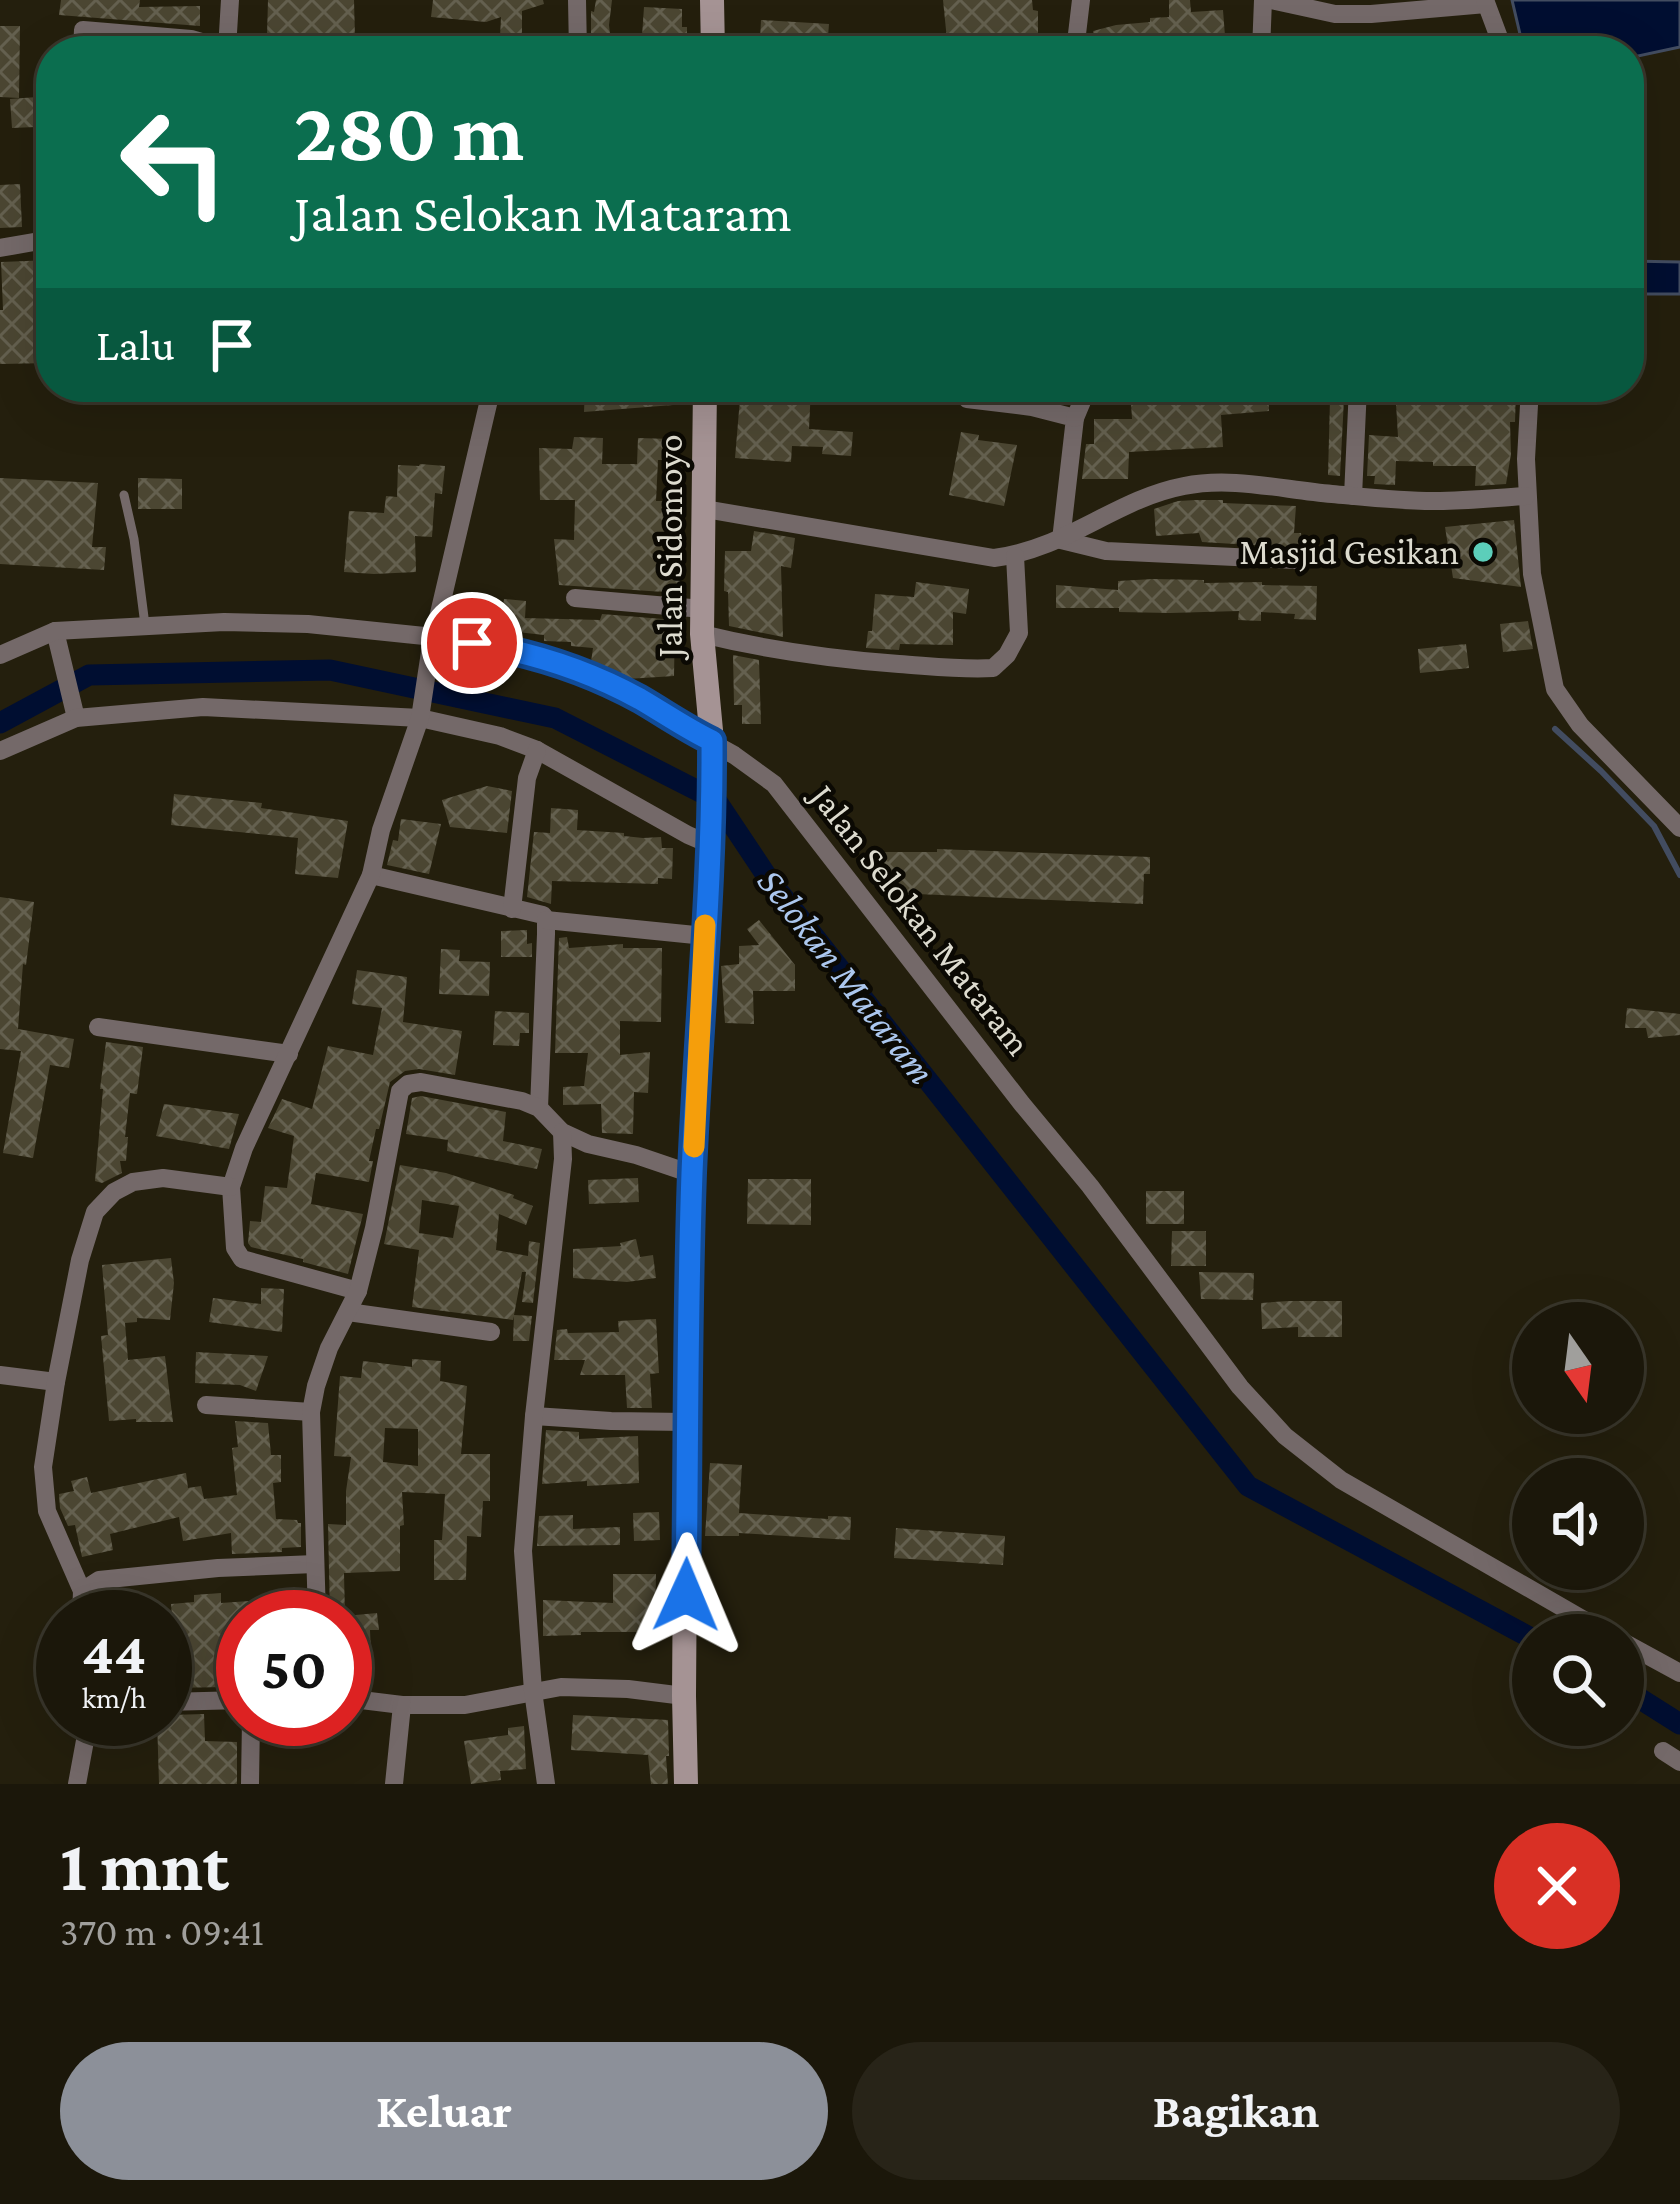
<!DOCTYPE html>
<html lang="id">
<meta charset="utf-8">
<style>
:root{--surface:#1b170a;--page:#282418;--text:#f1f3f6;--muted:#a09f9c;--line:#39362b;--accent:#8c9099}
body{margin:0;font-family:"Crimson Pro",serif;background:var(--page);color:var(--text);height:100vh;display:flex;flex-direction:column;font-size:45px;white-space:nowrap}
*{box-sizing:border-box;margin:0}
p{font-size:39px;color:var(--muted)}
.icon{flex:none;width:66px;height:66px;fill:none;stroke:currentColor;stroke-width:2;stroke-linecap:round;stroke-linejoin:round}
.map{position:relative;height:1784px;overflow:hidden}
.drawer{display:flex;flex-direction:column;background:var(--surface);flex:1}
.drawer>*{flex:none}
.top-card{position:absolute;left:36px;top:36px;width:1608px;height:366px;border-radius:48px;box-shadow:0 12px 48px #0002,0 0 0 3px var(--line);background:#0b6e4f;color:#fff;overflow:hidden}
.needle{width:78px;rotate:166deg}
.buttons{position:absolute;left:1512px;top:1302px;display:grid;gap:24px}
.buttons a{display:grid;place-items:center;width:132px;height:132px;border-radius:50%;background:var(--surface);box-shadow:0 12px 48px #0002,0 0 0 3px var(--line);font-size:60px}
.speed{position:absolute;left:36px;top:1590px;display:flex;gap:24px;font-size:60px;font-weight:700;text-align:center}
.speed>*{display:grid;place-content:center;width:156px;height:156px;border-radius:50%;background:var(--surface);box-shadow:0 12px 48px #0002,0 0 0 3px var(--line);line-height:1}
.speed small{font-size:30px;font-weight:400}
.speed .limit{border:18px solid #d22;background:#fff;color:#111}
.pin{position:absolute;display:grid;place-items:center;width:102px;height:102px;color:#fff;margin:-51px;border:6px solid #fff;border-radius:50%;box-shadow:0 3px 12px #0007}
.me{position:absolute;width:132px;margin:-66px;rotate:1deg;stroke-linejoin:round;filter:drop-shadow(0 0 9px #0008)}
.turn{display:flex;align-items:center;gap:42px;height:252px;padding:0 60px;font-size:54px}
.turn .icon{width:156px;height:156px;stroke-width:2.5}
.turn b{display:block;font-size:84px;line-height:102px}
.then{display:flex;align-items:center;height:114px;padding:0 60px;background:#0003;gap:24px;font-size:45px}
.round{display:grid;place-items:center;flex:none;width:126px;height:126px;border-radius:63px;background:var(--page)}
.summary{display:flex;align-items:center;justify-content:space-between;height:204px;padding:0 60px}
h1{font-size:72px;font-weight:700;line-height:90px}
.action{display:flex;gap:24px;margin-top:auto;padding:24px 60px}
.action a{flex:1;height:138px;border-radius:72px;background:var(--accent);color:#fff;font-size:48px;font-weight:700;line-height:138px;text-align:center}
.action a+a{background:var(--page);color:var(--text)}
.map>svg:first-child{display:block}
.water{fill:#000e31;stroke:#424c60;stroke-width:3}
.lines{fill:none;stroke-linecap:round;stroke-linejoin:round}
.stream{stroke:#424c60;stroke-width:6}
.canal{stroke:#000e31;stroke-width:21}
.building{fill:url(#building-cross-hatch);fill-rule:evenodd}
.lane{stroke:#746969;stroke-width:9}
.street{stroke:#746969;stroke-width:18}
.secondary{stroke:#a59394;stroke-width:24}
.route-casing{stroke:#114b97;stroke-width:30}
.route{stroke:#1a73e8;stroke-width:21}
.slow{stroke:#f59e0b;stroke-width:21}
.poi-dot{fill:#5cceba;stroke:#0b0903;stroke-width:4.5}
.labels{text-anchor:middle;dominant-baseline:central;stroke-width:9;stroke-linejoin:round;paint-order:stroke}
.street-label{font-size:36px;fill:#dddbcf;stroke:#0b0903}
.poi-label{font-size:36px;fill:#dddbcf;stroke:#0b0903;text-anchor:end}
.water-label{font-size:39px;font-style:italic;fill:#acc7ee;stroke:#0b0903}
</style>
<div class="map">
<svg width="1680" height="1784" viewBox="0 0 1680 1784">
<defs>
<pattern id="building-cross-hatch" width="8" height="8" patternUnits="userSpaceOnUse" patternTransform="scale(3)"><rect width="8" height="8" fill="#4b4632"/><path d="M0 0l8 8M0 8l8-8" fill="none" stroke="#64604f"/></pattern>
</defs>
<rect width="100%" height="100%" fill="#241f0d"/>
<g class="water">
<path d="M1512,0H1680V47L1629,58V51H1524Z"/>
<path d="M1629,261L1680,262V294H1629Z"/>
</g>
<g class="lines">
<path class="stream" d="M1555,729L1601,771L1654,826L1680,875"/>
<g class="canal">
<path d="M0,723L89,675L330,670L555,718L716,800L768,878L1248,1486L1533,1639"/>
<path d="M1623,1688L1680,1724"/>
</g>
</g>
<g class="building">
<path d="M61,0H140L139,7L200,6V26L59,15Z"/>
<path d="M268,0H354L355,37L323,38L324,51H271V35H267Z"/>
<path d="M433,0H543L544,4L522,11V38L500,37L501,17L486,22L431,17Z"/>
<path d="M596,0H612L609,25L612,51H591V11L594,12Z"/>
<path d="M943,0H1032L1033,10L1038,11V49H1003V35L947,40Z"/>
<path d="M1169,0H1190L1191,12L1223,10L1226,49L1201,51L1200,36L1165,37L1166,47L1148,48V51H1097L1093,31L1116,25L1150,22V18L1169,17Z"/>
<path d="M644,7L682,9V27H687V51H668V38L642,36Z"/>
<path d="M761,20L829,24L827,49L795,47L760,40Z"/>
<path d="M0,26H20L19,98L0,97Z"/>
<path d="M51,96V129L36,130V127L12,128L10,99Z"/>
<path d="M20,184L22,227L0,228V185Z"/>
<path d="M51,260V363L0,364V310H3L1,262Z"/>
<path d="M585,387H672L673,405L584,412Z"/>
<path d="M741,387H811L809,429L853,432L851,456L822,454L823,447L792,446L791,462L735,458Z"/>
<path d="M1130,387H1268L1269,411L1221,415L1223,447L1129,452L1128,479H1082L1086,444H1094V419H1132Z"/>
<path d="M1395,387H1435L1437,402L1488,403V390L1516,391L1515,422H1510L1511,454L1506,484L1475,486L1476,466H1433V462L1396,461L1395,485L1374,484L1375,476H1367L1369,435L1398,437Z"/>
<path d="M1330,399H1344L1340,476L1328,475Z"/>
<path d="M961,432L979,435L978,440L1017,445L1004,506L949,495Z"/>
<path d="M574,437L603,438L602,464H637L638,438L672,439V460H658L656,501H678V550H682L679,593L559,585L554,539L574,540L575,500H540L539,448L572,449Z"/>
<path d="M420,464L445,466L442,494L435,493L432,537L415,536L416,572L374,574L344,572L349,511L384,513L386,496L397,497L398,465L419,466Z"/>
<path d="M0,478L98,483L92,547H106L104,570L0,564Z"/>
<path d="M138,478L182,479V509H138Z"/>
<path d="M1196,500H1223V503L1296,506L1294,533H1301L1302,548L1202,542L1199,533L1156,536L1154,509L1178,501Z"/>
<path d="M1514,520L1521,587L1453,578L1445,527Z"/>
<path d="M754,531L795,538L791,568L781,566L783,637L729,626L728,592L724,591L725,551H751Z"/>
<path d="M1153,579L1204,580V583L1262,582V585L1317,586L1316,620L1294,619L1295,614L1261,612V621L1238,620L1239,611L1170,613L1119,612V608H1056V585L1118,590V581Z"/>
<path d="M916,582L969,589L966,614L953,612V645L900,644L899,650L866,648L868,631H872L875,594L914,597Z"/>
<path d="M504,599L526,601L525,618L600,620L602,614L675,620L674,676L627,679L618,675L619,672L591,662L593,648L571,646V642L544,641V635L500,630Z"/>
<path d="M1528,621L1533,649L1503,652L1500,624Z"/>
<path d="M1466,644L1469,668L1420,673L1418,649Z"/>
<path d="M733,655L759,660L761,724H742V705H734Z"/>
<path d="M487,786L512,791L507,833L450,827L442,800Z"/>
<path d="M174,794L262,803L261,808L348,821L338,878L295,874L298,838L171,825Z"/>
<path d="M551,808L578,810L577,830L624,833V836L643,838L661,837L662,848H673L672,879L658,878V884L552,881L551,904L527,897L534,832L550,833Z"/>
<path d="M401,819L441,824L429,874L387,865L393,840L398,841Z"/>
<path d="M937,849L1150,857V874H1144L1143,904L917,894V898H884V852H937Z"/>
<path d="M0,897L34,902L26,965L23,964L18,1029L74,1039L69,1068L50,1065L33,1158L3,1153L21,1051L0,1049Z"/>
<path d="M759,920L795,965V991H753L754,1024L725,1023L721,966L739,964V946L759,945L747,929Z"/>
<path d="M527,930V944L532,943V957H501V931Z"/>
<path d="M567,937L569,948L623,944V948H662L661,1022L620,1021V1055L650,1052L648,1093L634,1092L633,1134L602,1133L601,1104L563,1105V1087L584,1086L588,1053H555L559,938Z"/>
<path d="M441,949L460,950L459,961L490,962L489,996L439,994Z"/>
<path d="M357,970L407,977L403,1022L462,1031L455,1075L419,1069L405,1071L390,1082L379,1129H376L369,1161H373L369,1182L316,1173L311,1204L363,1214L348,1274L303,1262V1259L251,1247L248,1243L250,1221L261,1222L265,1186L287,1188L294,1136L268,1128L282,1099L312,1109L328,1046L373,1055L382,1008L352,1004Z"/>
<path d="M1627,1008L1680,1014V1035L1648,1038L1646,1028H1625Z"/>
<path d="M495,1011L529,1013V1033H520L519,1046L493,1045Z"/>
<path d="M106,1042L143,1047L137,1094L130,1093L125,1137H128L126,1161H120L122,1173L102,1183L95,1181L103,1089H100Z"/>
<path d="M421,1096L506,1112L503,1141L542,1149L537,1169L447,1151L448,1140L406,1134L412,1098Z"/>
<path d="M164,1104L239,1114L229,1149L156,1136Z"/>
<path d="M400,1165L446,1173L514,1195L513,1198L533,1206L526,1225L499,1214L496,1250L528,1256L529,1241L540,1243L533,1303L522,1302L526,1272H522L514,1315L532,1316L529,1341H513L514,1316L513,1320L412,1307L419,1250L384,1244ZM422,1200L459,1206L453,1238L419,1233Z"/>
<path d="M638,1178L639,1202L589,1204L588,1180Z"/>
<path d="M748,1179H811V1225L747,1224Z"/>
<rect x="1146" y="1191" width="38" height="33"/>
<path d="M1172,1231H1206V1266H1171Z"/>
<path d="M636,1239L640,1257L653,1255L656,1278L627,1282L573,1278V1249L621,1246L620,1243Z"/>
<path d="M171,1258L174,1283L170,1320L137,1318V1322L125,1323L128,1360L165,1356L173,1422H136V1419L109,1421L101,1336L108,1335L102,1265Z"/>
<path d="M1199,1272L1254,1273L1253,1300L1201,1299Z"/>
<path d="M261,1288L284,1289L282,1332L209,1322L213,1298L261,1304Z"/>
<path d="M1288,1301H1342V1337H1298V1327L1262,1329L1261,1303Z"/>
<path d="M656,1319L659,1373L650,1374L652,1408H627L625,1375H580L585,1360H554L557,1330L567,1329L568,1333L619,1332L618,1321Z"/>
<path d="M196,1352L268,1356L256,1391L240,1385L195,1383Z"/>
<path d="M412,1359L441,1361L440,1381L467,1386L461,1454H490V1501H483L481,1537L467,1536L466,1580H434V1540H442L445,1494L402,1492L404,1525L400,1526V1571L344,1573L345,1616L377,1613L379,1630H370L372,1674L345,1675V1617H330L328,1524L346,1525V1491L351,1457L334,1456L340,1376L361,1378L363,1361L412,1367ZM385,1428L418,1429V1466L383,1462Z"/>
<path d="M235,1421L268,1423L271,1455H281V1482L273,1483L276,1519L297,1520L298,1523H301V1547L282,1548V1552L232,1554L231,1533L183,1541L179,1517L110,1534L113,1550L82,1557L75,1525L68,1526L60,1508L59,1494L74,1491L71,1481L87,1477L91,1493L186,1473L188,1488L201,1486L204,1499L237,1495L232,1448L238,1447Z"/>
<path d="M546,1430L579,1432V1439L638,1436L639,1483L587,1486V1481L542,1484Z"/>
<path d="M710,1463L742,1465L739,1513L828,1519V1516L851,1517L850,1540L739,1533V1536H705Z"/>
<path d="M659,1512L660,1540L634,1541L633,1513Z"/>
<path d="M573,1515V1529L620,1527V1545L537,1546L539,1516Z"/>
<path d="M896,1528L1005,1536L1003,1565L894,1558Z"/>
<path d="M613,1574H656L655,1632H581V1635L543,1636V1600L613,1603Z"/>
<path d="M221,1593V1603L264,1600L265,1617H243V1683L227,1684L228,1687L168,1688L166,1672L177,1671L171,1604L194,1602V1595Z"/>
<path d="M204,1714L205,1741L237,1742V1784H159L157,1719H171V1715Z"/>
<path d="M573,1715L668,1720L669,1756H666L668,1784H651L648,1755L571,1750Z"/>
<path d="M524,1726L526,1769L500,1771L501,1780L471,1784L464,1741L508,1735V1728Z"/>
</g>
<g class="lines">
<path class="lane" d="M124,495L134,539L145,625"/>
<g class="street">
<path d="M577,0L578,51"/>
<path d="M1271,0L1335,14H1371L1486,4"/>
<path d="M1485,0L1504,51"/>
<path d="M227,49L230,0"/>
<path d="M82,51L83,30L191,39L232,51"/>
<path d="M1075,51L1081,0"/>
<path d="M1261,51L1263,0"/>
<path d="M0,248L51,239"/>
<path d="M1530,387L1526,459L1532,574L1555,689L1580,725L1680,828"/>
<path d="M967,399L1032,407L1075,418L1061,540L1106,551L1296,560"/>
<path d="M1075,418L1088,387"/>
<path d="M1353,496L1358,387"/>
<path d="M705,509L994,558C1066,549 1116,499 1184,486C1232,476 1283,490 1332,494C1365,497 1400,501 1434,501C1464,501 1496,498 1526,496"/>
<path d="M575,598L703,609"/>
<path d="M55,631L76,718"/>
<path d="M702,634C767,650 832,659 899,664C930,666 962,670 993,668L1007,655L1019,633L1015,556"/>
<path d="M0,655L55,631L224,622L308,624L434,637L511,649L581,672L638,699L676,723L734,755L774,784L1022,1104L1090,1186L1240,1387L1285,1436L1341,1480L1610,1635"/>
<path d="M0,751L76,718L203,707L420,718L500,736L537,750L688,835L709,844"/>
<path d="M371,875L543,915L546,920V934L539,1108"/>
<path d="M512,909L527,778L537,750"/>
<path d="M546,920L705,936"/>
<path d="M98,1027L289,1054"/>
<path d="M358,1291L242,1259L235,1248L231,1187L244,1148L371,875L381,830L420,718L430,652L492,387"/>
<path d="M348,1312L491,1332"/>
<path d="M0,1375L56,1382"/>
<path d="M206,1405L311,1412"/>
<path d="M534,1416L611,1421L686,1422"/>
<path d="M82,1591L99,1580L218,1568L315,1564"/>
<path d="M81,1617L82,1591L47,1511L43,1467L56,1382L80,1260L95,1212L114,1192L133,1182L163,1178L231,1187"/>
<path d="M317,1617L311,1412L316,1386L329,1348L358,1291L374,1228L400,1091L408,1084L421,1082L522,1101L539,1108L562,1132L588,1144L636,1155L692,1174"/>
<path d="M1623,1642L1680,1673"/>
<path d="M345,1698L402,1705H465L561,1687L628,1689L684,1696"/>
<path d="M165,1702L243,1700"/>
<path d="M1663,1751L1680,1762"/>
<path d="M77,1784L89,1719"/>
<path d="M250,1784L251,1719"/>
<path d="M394,1784L402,1705"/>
<path d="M546,1784L533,1691L523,1551L534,1416L563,1159L562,1132"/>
</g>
<g class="secondary">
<path d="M712,0L713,51"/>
<path d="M686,1784L684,1696L686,1422L692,1174L713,817L712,741L702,634L705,387"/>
</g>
</g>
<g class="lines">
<g class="route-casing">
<path id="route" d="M472,643C530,652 589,671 640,699C664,713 687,729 712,741C713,885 698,1029 692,1173C687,1314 688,1454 686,1595"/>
</g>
<use href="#route" class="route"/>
<path class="slow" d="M694,1147L705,925"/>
</g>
<circle class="poi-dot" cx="1483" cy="552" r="12"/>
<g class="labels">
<g class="street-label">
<text transform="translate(670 546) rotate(-90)">Jalan Sidomoyo</text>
<text transform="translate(921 920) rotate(52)">Jalan Selokan Mataram</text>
</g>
<g class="poi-label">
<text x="1459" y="552">Masjid Gesikan</text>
</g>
<g class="water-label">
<text transform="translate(847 976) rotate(52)">Selokan Mataram</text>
</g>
</g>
</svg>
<div class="buttons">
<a><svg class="needle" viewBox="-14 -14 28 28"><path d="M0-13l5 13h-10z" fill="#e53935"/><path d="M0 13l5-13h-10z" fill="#a09f9c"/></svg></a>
<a><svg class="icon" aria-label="sound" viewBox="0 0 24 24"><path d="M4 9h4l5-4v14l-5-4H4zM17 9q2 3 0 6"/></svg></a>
<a><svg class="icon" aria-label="search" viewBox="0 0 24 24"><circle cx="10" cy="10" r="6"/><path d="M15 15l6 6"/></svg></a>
</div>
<div class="speed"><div>44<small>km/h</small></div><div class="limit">50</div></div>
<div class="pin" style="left:472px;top:643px;background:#d93025"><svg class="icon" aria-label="arrive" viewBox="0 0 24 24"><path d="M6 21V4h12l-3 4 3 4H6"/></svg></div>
<svg class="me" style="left:686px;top:1595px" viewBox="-20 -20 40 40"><path d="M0-17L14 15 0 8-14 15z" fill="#1a73e8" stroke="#fff" stroke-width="4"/></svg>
<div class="top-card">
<div class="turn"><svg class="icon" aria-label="left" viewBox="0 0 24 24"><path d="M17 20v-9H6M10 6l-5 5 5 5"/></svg><div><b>280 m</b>Jalan Selokan Mataram</div></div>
<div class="then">Lalu<svg class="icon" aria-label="arrive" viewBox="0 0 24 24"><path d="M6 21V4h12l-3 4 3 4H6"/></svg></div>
</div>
</div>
<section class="drawer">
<div class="summary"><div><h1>1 mnt</h1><p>370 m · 09:41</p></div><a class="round" style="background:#d93025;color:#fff"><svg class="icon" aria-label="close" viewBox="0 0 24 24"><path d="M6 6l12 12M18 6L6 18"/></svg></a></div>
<div class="action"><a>Keluar</a><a>Bagikan</a></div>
</section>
